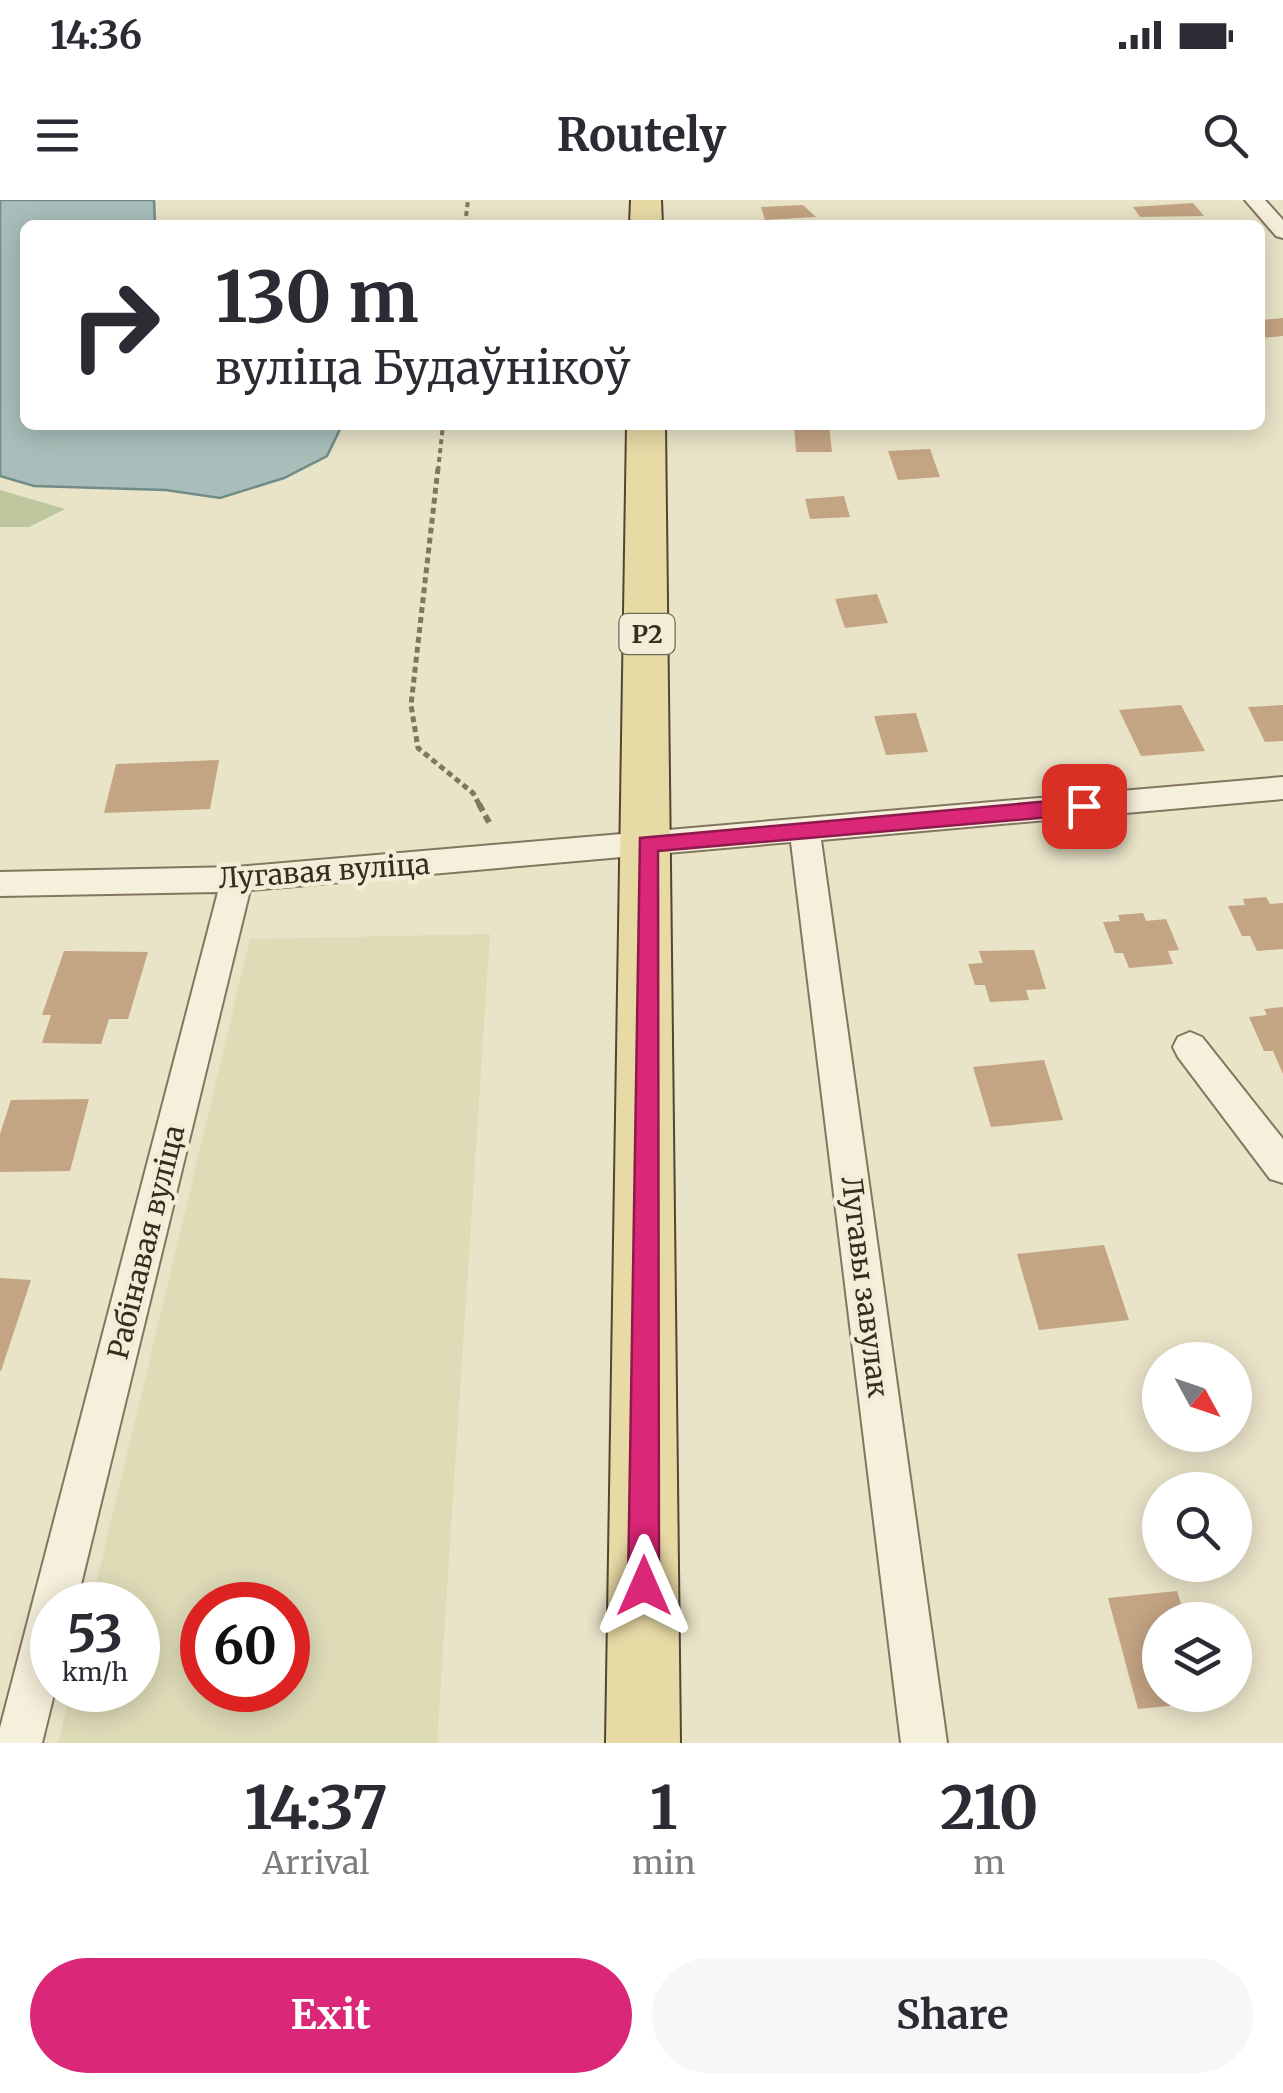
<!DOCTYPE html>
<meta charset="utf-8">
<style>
:root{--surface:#fff;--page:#f7f7f7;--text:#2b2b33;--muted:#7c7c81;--accent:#db2777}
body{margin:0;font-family:Merriweather,serif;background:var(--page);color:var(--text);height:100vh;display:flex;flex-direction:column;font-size:38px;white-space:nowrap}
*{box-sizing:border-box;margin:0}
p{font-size:32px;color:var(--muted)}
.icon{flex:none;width:55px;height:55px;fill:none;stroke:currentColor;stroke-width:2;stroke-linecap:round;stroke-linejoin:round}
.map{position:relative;height:1543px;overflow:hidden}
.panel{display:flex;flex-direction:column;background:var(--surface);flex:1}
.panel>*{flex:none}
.guide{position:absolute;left:20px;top:20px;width:1245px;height:210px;border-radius:15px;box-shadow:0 5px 25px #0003;background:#fff;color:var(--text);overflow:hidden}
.needle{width:65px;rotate:130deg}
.tools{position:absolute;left:1142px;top:1142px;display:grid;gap:20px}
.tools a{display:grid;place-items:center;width:110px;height:110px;border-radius:50%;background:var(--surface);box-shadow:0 5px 25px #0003;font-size:50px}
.speed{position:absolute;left:30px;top:1382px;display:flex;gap:20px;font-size:50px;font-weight:700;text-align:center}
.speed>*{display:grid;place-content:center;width:130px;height:130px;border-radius:50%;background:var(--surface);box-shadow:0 5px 25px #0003;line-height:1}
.speed small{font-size:25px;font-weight:400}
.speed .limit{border:15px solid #d22;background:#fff;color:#111}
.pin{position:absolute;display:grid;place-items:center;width:85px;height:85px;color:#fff;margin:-42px;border-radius:20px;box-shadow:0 5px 15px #0006}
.me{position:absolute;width:110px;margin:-55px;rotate:0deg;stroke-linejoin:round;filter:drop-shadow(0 0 8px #0008)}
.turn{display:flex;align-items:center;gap:35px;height:210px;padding:0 30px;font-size:45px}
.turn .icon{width:130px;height:130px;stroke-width:2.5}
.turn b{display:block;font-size:70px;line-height:85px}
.eta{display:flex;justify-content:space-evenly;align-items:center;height:170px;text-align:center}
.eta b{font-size:60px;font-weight:700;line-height:70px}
.primary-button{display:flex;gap:20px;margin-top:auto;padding:20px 30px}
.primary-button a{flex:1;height:115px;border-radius:60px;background:var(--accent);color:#fff;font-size:40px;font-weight:700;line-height:115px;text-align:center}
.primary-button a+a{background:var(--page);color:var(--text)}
.status{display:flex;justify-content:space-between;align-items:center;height:70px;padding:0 50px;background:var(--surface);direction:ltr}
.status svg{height:28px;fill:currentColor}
header{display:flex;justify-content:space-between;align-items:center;height:130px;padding:0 30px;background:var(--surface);font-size:45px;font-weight:700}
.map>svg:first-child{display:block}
.farmland{fill:#dedcb7;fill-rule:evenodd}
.green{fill:#bdc69d}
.water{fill:#a9beba;stroke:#708c88;stroke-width:2.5}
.building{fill:#c3a483}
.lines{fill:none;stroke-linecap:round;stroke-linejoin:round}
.minor-casing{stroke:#83765f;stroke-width:4}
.primary-casing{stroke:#524533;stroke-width:4}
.path-far2{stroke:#83765f;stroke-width:4;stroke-dasharray:5 4;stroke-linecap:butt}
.path-far1{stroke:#83765f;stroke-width:5;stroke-dasharray:6 4;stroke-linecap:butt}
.path{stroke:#83765f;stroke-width:6;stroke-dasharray:8 5;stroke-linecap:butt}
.minor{fill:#f5f0db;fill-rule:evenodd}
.primary{fill:#e8daa5;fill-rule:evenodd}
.route{fill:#db2777;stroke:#8e194d;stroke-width:2.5}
.labels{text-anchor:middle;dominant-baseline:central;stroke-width:9;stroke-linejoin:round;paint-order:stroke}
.shield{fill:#f2edd7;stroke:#6e6758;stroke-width:2.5}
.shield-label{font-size:25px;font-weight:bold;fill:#362d21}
.street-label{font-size:28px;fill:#362d21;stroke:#f2edd7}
</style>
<div class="status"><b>14:36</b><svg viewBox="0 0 49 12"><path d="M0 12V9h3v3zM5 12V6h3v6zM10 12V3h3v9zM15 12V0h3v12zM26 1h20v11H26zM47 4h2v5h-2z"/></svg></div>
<header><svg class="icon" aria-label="menu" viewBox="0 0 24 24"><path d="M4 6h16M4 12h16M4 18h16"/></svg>Routely<svg class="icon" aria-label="search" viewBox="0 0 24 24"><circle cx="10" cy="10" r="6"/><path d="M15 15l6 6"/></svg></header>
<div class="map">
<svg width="1283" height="1543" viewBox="0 0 1283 1543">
<rect width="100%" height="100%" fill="#e9e3c8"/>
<path class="farmland" d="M490,734L437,1543H58L71,1490H138V1405H91L250,739ZM202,1405H288V1490H202Z"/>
<path class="green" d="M0,290L65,309L29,327H0Z"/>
<path class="water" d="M0,0H154L155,25H25V225H342L327,256L284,278L220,298L166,290L34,286L0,276Z"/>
<g class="building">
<path d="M1193,3L1204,16L1140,17L1133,7Z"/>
<path d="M803,5L816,17L765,20L761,7Z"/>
<path d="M1283,118V136L1260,138V120Z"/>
<path d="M794,225H829L832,252H796Z"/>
<path d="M930,249L940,277L898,280L888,251Z"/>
<path d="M844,296L850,317L810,319L805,299Z"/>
<path d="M877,394L888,423L845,428L835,399Z"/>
<path d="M1181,505L1205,551L1141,556L1119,510Z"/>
<path d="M1283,505V541L1265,542L1248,507Z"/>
<path d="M916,513L928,552L886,555L874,516Z"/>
<path d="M219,560L210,609L104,613L116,564Z"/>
<path d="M1266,697L1270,704L1283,703V749L1257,751L1250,736H1242L1228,706L1245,705L1243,699Z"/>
<path d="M1143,713L1146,721L1166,719L1179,750L1168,751L1173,764L1129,768L1123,753H1115L1103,722L1120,721L1118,715Z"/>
<path d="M1034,750L1046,789L1026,790L1029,800L990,802L985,785H975L968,764L983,763L979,751Z"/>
<path d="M64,751L148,752L128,819H109L101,844L42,843L51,815H42Z"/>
<path d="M1283,807V874L1273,851H1264L1249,817L1267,815L1264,809Z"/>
<path d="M1044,860L1063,920L991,927L973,867Z"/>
<path d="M89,899L70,971L0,972V934L11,900Z"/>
<path d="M1104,1045L1129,1120L1039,1130L1017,1054Z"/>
<path d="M0,1078L31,1080L1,1171H0Z"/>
<path d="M1177,1391L1186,1420H1160V1495H1209L1210,1502L1138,1509L1108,1398Z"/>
</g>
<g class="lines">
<g class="minor-casing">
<g id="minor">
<path d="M1245,0H1265L1283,20V38L1276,36Z"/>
<path d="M1283,577V599L821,640L947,1543H901L791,642L250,690L76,1405H52L55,1490L42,1543H0V1528L218,692L0,696V672L237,667Z"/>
<path d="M1190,832L1202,837L1283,939V983L1270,979L1178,857L1173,847L1178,837Z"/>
</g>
</g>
<g class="primary-casing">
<g id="primary">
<path d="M631,0H661L662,25H630Z"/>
<path d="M627,225H665L680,1543H606Z"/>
</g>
</g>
<g class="path-far2">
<path d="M465,25L468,0"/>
<path d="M438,271L443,225"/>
</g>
<path class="path-far1" d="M438,268L411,505L418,548L473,593L480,606"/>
<path class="path" d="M479,604L491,626"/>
<use href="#minor" class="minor"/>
<use href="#primary" class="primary"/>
</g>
<path class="route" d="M1084,598L1094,606L1084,614L658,651L659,1386L654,1397L644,1402L633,1397L628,1386L640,638Z"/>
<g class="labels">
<rect class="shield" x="619.5" y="414" width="55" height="40" rx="8"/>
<g class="shield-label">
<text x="647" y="434">Р2</text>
</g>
<g class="street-label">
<text transform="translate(324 671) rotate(-4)">Лугавая вуліца</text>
<text transform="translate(146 1042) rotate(-76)">Рабінавая вуліца</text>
<text transform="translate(865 1087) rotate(83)">Лугавы завулак</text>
</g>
</g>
</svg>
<div class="tools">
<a><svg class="needle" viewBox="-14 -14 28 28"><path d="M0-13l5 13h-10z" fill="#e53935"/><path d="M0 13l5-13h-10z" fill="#7c7c81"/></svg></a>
<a><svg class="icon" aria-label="search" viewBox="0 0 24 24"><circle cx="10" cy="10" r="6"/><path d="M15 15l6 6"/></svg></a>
<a><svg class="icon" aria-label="layers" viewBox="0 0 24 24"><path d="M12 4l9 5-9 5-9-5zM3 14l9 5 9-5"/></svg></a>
</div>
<div class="speed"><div>53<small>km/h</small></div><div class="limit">60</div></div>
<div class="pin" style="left:1084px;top:606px;background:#d93025"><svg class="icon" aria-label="arrive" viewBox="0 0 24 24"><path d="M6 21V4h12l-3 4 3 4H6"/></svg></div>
<svg class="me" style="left:644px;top:1386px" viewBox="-20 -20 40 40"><path d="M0-17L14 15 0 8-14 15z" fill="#db2777" stroke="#fff" stroke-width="4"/></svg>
<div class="guide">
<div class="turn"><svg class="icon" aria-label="right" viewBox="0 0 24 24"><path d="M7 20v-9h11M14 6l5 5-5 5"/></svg><div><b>130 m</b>вуліца Будаўнікоў</div></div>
</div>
</div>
<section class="panel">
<div class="eta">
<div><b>14:37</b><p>Arrival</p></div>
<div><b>1</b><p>min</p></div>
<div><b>210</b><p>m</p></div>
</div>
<div class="primary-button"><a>Exit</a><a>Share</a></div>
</section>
